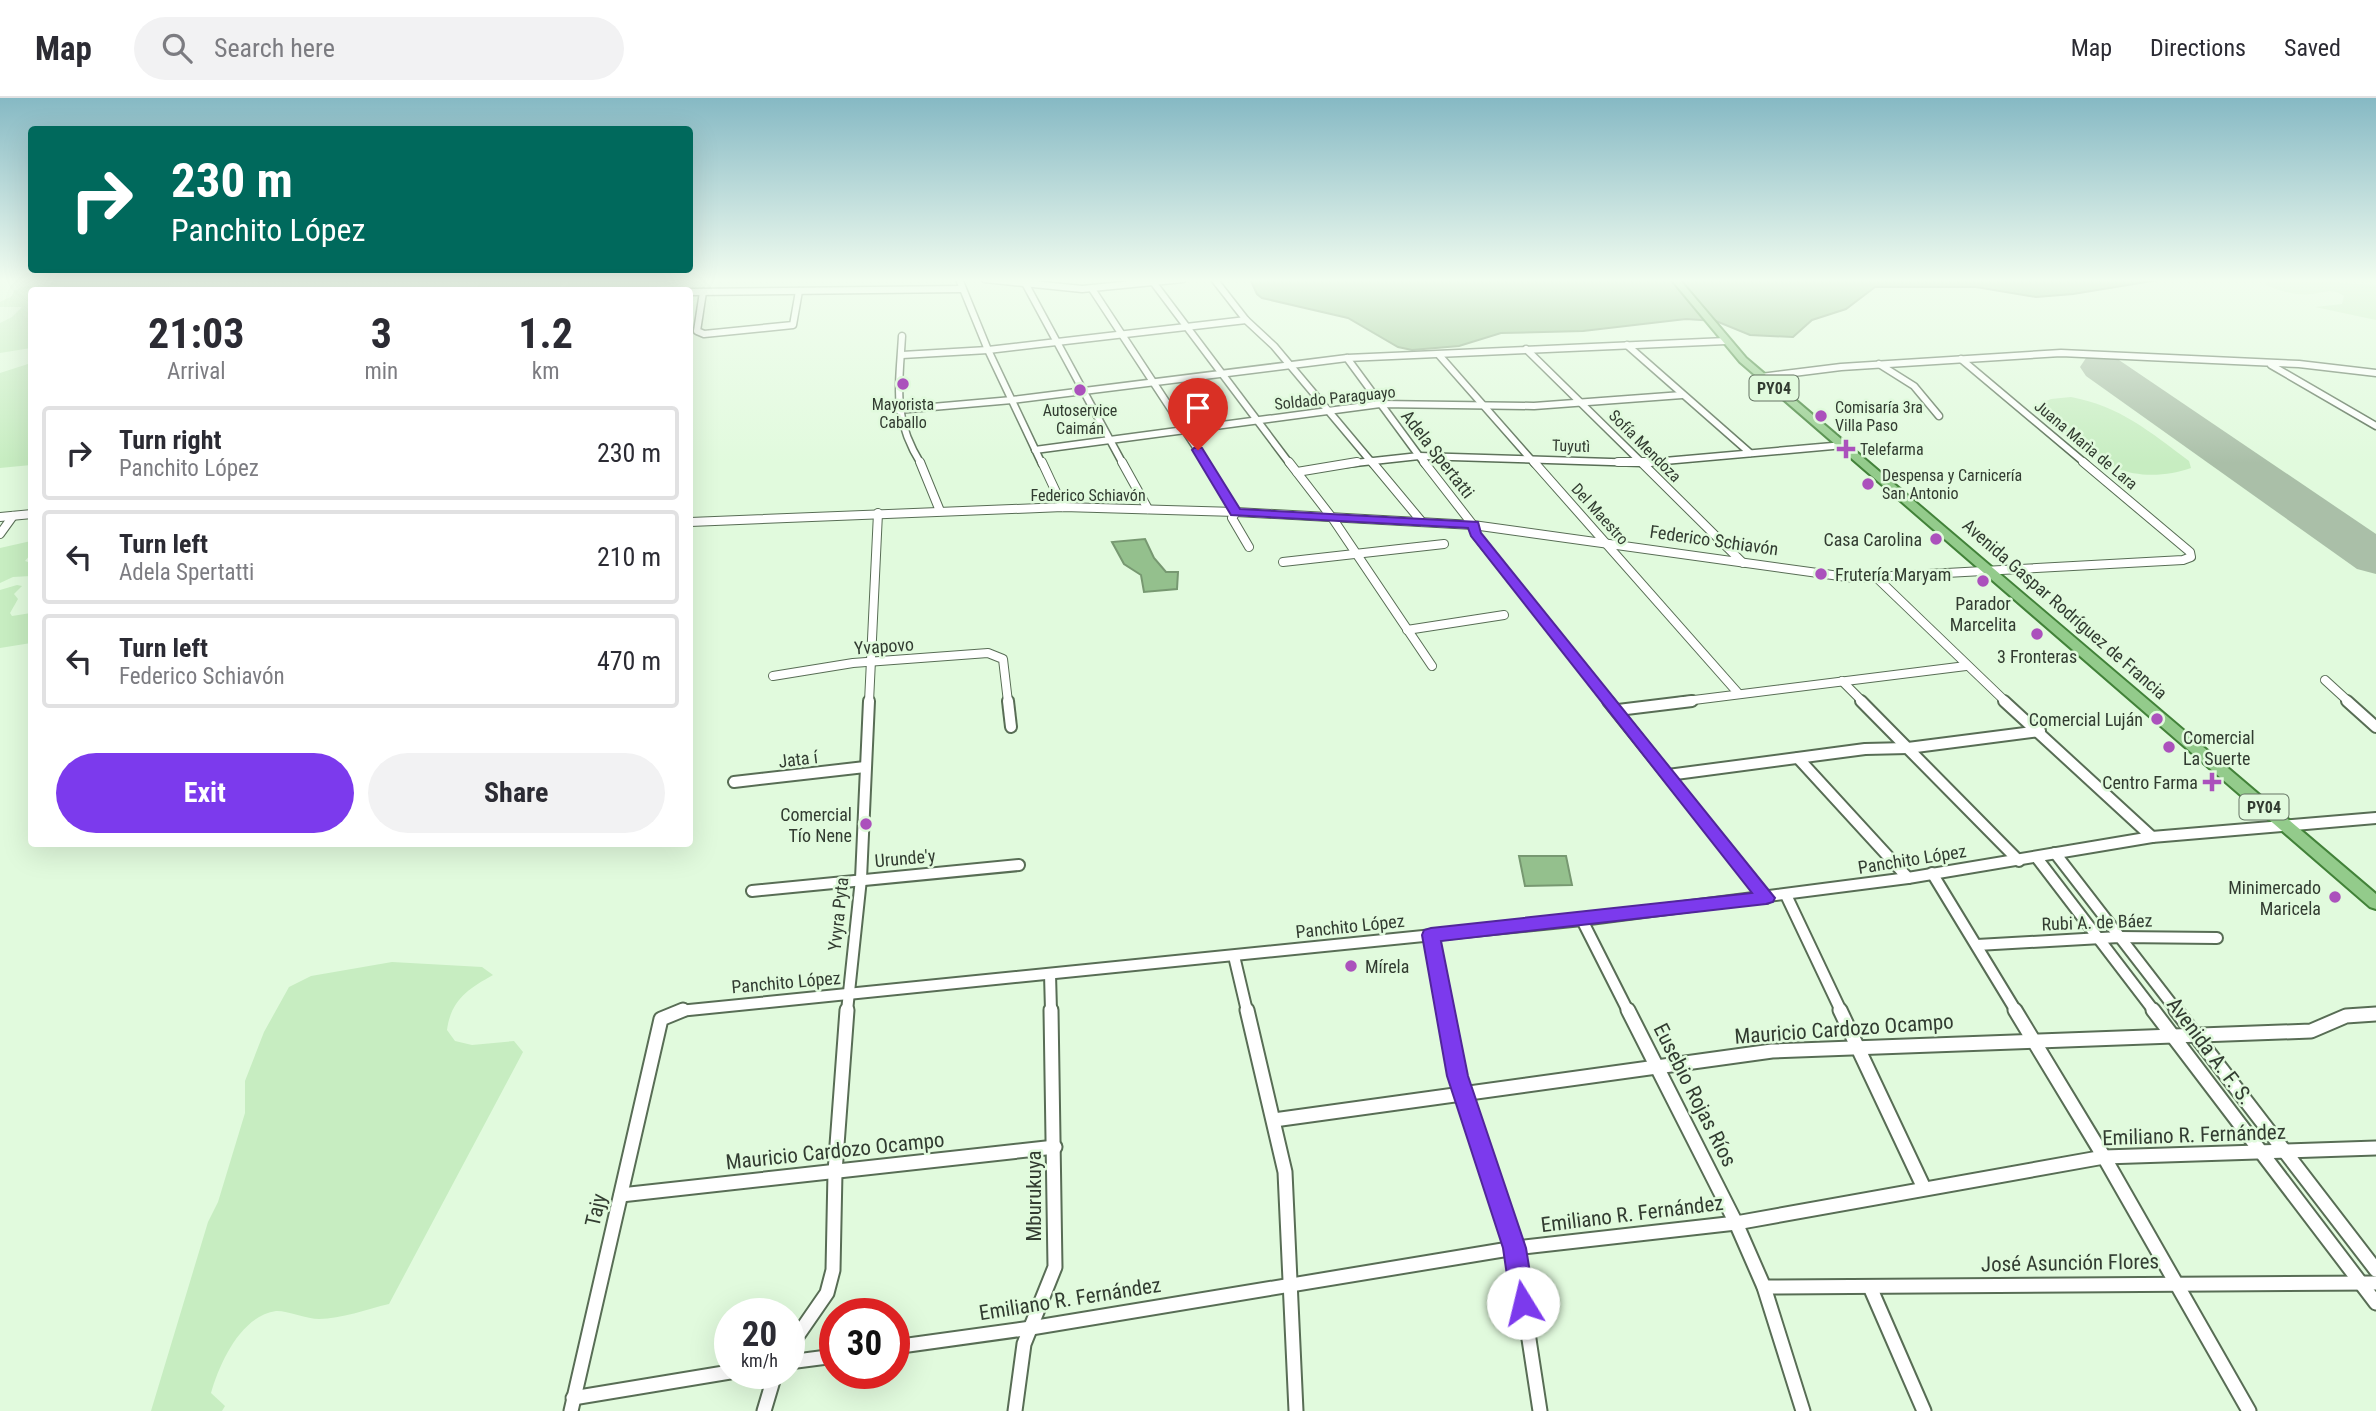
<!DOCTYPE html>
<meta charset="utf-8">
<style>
:root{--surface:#fff;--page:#f2f2f3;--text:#2b2b33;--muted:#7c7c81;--line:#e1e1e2;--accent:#7c3aed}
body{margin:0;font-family:"Roboto Condensed",sans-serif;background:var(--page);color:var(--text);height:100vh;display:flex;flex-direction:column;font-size:26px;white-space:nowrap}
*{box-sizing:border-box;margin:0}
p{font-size:23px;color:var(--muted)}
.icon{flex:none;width:38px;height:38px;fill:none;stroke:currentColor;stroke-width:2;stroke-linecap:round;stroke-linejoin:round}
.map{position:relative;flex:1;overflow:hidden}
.details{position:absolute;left:28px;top:189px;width:665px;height:560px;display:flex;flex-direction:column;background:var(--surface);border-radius:7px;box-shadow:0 7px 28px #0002}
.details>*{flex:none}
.hud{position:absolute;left:28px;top:28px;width:665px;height:147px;border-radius:7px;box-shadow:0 7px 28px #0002;background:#00695c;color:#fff;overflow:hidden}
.speed{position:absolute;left:714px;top:1200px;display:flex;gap:14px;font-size:35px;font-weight:700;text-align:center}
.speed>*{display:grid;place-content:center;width:91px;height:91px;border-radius:50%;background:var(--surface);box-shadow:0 7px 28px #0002;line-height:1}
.speed small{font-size:18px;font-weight:400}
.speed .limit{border:10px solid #d22;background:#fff;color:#111}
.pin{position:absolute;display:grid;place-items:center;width:60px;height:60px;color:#fff;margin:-72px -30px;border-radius:50% 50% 50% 0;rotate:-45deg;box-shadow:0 0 7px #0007}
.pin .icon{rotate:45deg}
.me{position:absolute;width:77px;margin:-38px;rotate:351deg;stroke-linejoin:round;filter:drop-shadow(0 0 5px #0008)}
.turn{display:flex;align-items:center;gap:24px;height:147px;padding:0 28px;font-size:32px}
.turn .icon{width:91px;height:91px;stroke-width:2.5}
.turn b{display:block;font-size:49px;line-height:60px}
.eta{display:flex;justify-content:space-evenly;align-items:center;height:119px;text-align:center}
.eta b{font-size:42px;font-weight:700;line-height:49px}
.primary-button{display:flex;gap:14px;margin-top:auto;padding:14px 28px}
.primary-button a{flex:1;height:80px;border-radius:42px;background:var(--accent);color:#fff;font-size:28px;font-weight:700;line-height:80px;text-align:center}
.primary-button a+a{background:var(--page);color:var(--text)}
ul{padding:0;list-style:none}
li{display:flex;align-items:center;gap:21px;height:94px;margin:0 14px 10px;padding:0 14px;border:4px solid var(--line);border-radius:7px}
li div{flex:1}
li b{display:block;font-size:26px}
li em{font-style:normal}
header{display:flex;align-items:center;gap:42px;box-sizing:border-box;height:98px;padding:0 35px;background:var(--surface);border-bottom:2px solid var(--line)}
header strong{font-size:33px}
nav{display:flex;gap:38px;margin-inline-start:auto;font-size:24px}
.search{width:490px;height:63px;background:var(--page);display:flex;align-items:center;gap:18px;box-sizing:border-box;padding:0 24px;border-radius:38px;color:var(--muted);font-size:26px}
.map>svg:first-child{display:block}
.green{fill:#c7edc1}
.water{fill:#94c08d;stroke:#779871;stroke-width:2}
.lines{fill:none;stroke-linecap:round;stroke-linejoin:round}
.runway{fill:#aabfa8;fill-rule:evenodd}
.street-far3-casing{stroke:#586d55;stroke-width:9}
.street-far2-casing{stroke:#586d55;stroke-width:10}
.street-far1-casing{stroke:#586d55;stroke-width:14}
.street-casing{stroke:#586d55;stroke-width:17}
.primary-casing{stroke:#428239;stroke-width:4}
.street-far3{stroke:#fff;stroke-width:6}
.street-far2{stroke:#fff;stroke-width:8}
.street-far1{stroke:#fff;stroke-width:10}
.street{stroke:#fff;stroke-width:13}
.primary{fill:#93cb8b;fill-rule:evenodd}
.route{fill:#7c3aed;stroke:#51269a;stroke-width:2}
.poi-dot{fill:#ab51bc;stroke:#e1fadd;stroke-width:2.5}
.labels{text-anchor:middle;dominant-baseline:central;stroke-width:5;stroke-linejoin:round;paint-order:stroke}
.shield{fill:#e1fadd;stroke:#667565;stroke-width:2}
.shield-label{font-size:16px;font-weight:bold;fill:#323c31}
.far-street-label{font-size:16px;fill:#323c31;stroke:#e1fadd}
.far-poi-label{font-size:16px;fill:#323c31;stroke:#e1fadd;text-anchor:start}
.street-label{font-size:18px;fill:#323c31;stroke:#e1fadd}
.poi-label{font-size:18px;fill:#323c31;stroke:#e1fadd;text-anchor:end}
.near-street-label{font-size:21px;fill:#323c31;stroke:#e1fadd}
</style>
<header>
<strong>Map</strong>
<div class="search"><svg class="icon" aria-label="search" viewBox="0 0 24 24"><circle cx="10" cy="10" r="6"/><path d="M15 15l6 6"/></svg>Search here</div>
<nav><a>Map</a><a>Directions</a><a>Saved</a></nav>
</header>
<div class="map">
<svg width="2376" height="1313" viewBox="0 0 2376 1313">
<rect width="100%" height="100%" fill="#e1fadd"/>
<g class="green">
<path d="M89,181H175L166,192H32L31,250L0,255V225L12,219L22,209H0V204L12,198L14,193L22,189Z"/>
<path d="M484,181H567L558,192H474Z"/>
<path d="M577,181H651L648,192H563L570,183Z"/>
<path d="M2270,181L2376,187V222L2315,209L2342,206L2344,198C2333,190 2324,194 2312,196C2298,198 2277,193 2264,186Z"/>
<path d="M31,265V367L0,370V275Z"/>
<path d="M2071,299C2120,308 2150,334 2189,363L2191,370C2169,378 2139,380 2116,370C2097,362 2060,329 2041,315L2042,305L2051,301Z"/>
<path d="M31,443V456L25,463L31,465V478L13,479L0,485V450Z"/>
<path d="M17,487L22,488L14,496L18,501L10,515L12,518L31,515V545L0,550V492Z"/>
<path d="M392,864L482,869L493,877C468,891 451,902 447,932L455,943L472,947L514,943L523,954L389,1206C367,1211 341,1221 319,1221C307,1221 285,1212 276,1213C241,1218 220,1264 211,1295L225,1308L222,1313H151L208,1124L218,1104L245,1015V983L264,934L289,889L311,878Z"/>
</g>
<g class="water">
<path d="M1250,181H2164L2073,196L2036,199L1976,189H1875L1846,211L1812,222L1793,239L1750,237L1716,223L1686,221L1583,233L1501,235L1459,248L1412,252L1398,249L1348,220L1262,200L1257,196Z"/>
<path d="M1145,441L1154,460L1166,474H1178L1177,491L1144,494L1141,477L1124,466L1112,444Z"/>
<path d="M1519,758H1566L1572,787L1525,788Z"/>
</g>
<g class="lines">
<path class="runway" d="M2101,256L2116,260L2376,436V476L2357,471L2086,278L2080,269L2086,260Z"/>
<g class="street-far3-casing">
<g id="street-far3">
<path d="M959,181L988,252L1042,366"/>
<path d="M985,181L1082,191L1183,181"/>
<path d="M1214,181L1246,222L1274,248L1373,366"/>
<path d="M1153,184L1290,366"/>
<path d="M1025,185L1123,366"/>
<path d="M1092,191L1207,366"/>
<path d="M690,194L961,191"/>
<path d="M703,194L697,233L704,236L793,227L799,193"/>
<path d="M902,238C899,290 892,319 921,366"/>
<path d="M1627,247L1750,355"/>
<path d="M1526,251L1643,366"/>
<path d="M902,257L988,252L1246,222"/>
<path d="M1439,257L1535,366"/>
<path d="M1347,260L1425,366"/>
<path d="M1961,261L2086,366"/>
<path d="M1879,266L1914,288L1939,318"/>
<path d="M2271,267L2376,328"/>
<path d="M1761,279L1841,269L2061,255L2299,266L2376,275"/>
<path d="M898,312L1012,302L1347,260L1726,243"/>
<path d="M1035,352L1380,306L1534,308L1682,297"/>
<path d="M1346,366L1419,358L1642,365L1844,347"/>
</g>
</g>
<g class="street-far2-casing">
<g id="street-far2">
<path d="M920,364L940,413"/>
<path d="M1042,364L1063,409"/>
<path d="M1122,364L1148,411"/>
<path d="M1205,364L1236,414L1232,420L1249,449"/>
<path d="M1289,364L1333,421L1432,568"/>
<path d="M1372,364L1422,424"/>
<path d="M1424,364L1473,427L1475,436L1610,604"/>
<path d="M1534,364L1738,595"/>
<path d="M1618,364H1651"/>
<path d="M1641,364L1743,465"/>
<path d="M1297,374L1357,364"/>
<path d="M0,419L32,416"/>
<path d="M690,424L1063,409L1236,414L1473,427L1854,480L2183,462L2191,459L2190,454L2083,364"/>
<path d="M0,436L13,418"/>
<path d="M1283,464L1444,446"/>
<path d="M1877,480L2006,604"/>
<path d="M1407,532L1504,517"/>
<path d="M773,578L853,565L988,555L1003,561L1008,604"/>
<path d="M2325,582L2349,604"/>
<path d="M1842,583L1863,604"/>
<path d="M869,604L878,415"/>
<path d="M1678,604L1966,568"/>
</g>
</g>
<g class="street-far1-casing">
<g id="street-far1">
<path d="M1008,603L1011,629"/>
<path d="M1608,603L1766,800"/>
<path d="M1861,603L2019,763"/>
<path d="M2004,603L2152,739"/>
<path d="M2347,603L2376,629"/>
<path d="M1618,612L1692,603"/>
<path d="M1798,660L1908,780"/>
<path d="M1668,677L1865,651L1908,650L2040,633"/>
<path d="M734,684L865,669"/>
<path d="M2055,755L2177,913"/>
<path d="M2037,760L2154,913"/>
<path d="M1932,775L2016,913"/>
<path d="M752,793L1019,767"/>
<path d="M1786,797L1841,913"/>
<path d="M1582,822L1628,913"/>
<path d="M1431,837L1446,913"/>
<path d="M1977,847L2119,839L2217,840"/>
<path d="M1234,858L1247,913"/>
<path d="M1050,876L1051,913"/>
<path d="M679,913L1582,822L1908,780L2152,739L2376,720"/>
<path d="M847,913L861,781L869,603"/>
</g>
</g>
<g class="street-casing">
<g id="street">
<path d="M1247,912L1285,1074L1296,1313"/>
<path d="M1446,912L1462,994L1515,1150L1540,1313"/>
<path d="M1628,912L1736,1125L1764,1189L1803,1313"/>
<path d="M1840,912L1924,1090"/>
<path d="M2015,912L2104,1059L2249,1313"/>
<path d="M2153,912L2376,1205"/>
<path d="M2176,912L2376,1172"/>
<path d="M1274,1022L1772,953L2311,933L2346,918L2376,916"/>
<path d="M621,1097L1055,1049"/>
<path d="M1764,1189L2376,1185"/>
<path d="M1870,1189L1924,1313"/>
<path d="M894,1249L1031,1230L1515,1150L1736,1125L2104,1059L2376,1050"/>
<path d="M789,1250L827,1195L833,1172L835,1074L847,912"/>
<path d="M789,1264L835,1258"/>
<path d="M573,1300L730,1274"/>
<path d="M571,1313L661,921L683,912"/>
<path d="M764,1313L775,1276"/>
<path d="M1015,1313L1024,1246L1055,1169L1051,912"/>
</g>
</g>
<g class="primary-casing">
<path id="primary" d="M1671,181H1679L1746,260L2376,796V811L2370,809L1740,264Z"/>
</g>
<use href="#street-far3" class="street-far3"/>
<use href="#street-far2" class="street-far2"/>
<use href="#street-far1" class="street-far1"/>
<use href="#street" class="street"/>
<use href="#primary" class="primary"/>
</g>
<linearGradient id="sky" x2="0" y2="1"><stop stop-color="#86b9c4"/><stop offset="0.5" stop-color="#f2fdf0"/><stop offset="1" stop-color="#f2fdf0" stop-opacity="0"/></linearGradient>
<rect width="2376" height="365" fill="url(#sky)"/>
<path class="route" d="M1194,350H1202L1240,411L1478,424L1481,435L1775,800L1773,804L1766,806L1441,843L1468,978L1526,1150L1535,1205L1532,1213L1523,1216L1515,1213L1511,1205L1503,1150L1447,978L1422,837L1424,832L1431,830L1752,795L1471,438L1468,430L1231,417L1192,352Z"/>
<g class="poi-dot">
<circle cx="903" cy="286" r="7"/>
<circle cx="1080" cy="292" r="7"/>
<circle cx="1821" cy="318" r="7"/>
<path d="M1842.5 340.5h7v7h7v7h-7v7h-7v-7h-7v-7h7z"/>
<circle cx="1868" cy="386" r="7"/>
<circle cx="1936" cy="441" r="7"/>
<circle cx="1821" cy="476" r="7"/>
<circle cx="1983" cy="483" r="7"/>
<circle cx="2037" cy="536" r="7"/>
<circle cx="2157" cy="621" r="7"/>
<circle cx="2169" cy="649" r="7"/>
<path d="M2208.5 673.5h7v7h7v7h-7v7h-7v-7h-7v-7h7z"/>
<circle cx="866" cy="726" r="7"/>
<circle cx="2335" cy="799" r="7"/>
<circle cx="1351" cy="868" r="7"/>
</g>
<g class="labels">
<g class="shield">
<rect x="1749.5" y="277.5" width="49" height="25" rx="5"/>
<rect x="2239.5" y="696.5" width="49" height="25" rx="5"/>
</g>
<g class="shield-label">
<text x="1774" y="290">PY04</text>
<text x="2264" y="709">PY04</text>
</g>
<g class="far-street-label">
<text transform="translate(1335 300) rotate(-6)">Soldado Paraguayo</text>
<text transform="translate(2086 347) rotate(40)">Juana Marìa de Lara</text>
<text transform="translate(1571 348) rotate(2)">Tuyutì</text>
<text transform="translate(1645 348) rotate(45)">Sofía Mendoza</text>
<text x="1088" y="397">Federico Schiavón</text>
<text transform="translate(1600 416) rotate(48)">Del Maestro</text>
</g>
<g class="far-poi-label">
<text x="903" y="306" text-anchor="middle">Mayorista<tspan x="903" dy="18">Caballo</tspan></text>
<text x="1835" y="309">Comisaría 3ra<tspan x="1835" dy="18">Villa Paso</tspan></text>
<text x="1080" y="312" text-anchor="middle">Autoservice<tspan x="1080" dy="18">Caimán</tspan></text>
<text x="1860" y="351">Telefarma</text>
<text x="1882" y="377">Despensa y Carnicería<tspan x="1882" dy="18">San Antonio</tspan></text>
</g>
<g class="street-label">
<text transform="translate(1438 356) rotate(52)">Adela Spertatti</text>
<text transform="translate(1714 442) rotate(8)">Federico Schiavón</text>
<text transform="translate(2065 511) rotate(41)">Avenida Gaspar Rodríguez de Francia</text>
<text transform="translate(884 548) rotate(-4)">Yvapovo</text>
<text transform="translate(798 661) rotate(-7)">Jata í</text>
<text transform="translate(905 760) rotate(-5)">Urunde'y</text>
<text transform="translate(1912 761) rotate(-9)">Panchito López</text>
<text transform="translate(838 816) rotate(-84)">Yvyra Pyta</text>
<text transform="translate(2097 824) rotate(-2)">Rubi A. de Báez</text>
<text transform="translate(1350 828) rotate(-6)">Panchito López</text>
<text transform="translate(786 884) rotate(-5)">Panchito López</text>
</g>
<g class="poi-label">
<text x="1922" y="441">Casa Carolina</text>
<text x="1835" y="476" text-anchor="start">Frutería Maryam</text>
<text x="1983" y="505" text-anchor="middle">Parador<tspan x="1983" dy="21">Marcelita</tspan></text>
<text x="2037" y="558" text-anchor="middle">3 Fronteras</text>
<text x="2143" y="621">Comercial Luján</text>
<text x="2183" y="639" text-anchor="start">Comercial<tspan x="2183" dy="21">La Suerte</tspan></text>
<text x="2198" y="684">Centro Farma</text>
<text x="852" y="716">Comercial<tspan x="852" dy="21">Tío Nene</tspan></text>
<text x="2321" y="789">Minimercado<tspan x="2321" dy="21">Maricela</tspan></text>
<text x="1365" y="868" text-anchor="start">Mírela</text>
</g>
<g class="near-street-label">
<text transform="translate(1844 931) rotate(-4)">Mauricio Cardozo Ocampo</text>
<text transform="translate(2210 953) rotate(53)">Avenida A. F. S.</text>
<text transform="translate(1695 997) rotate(63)">Eusebio Rojas Ríos</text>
<text transform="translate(2194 1037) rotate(-2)">Emiliano R. Fernández</text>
<text transform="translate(835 1053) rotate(-6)">Mauricio Cardozo Ocampo</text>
<text transform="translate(1034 1098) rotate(-90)">Mburukuya</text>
<text transform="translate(596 1112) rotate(-77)">Tajy</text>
<text transform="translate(1632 1116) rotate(-7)">Emiliano R. Fernández</text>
<text transform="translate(2070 1165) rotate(-1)">José Asunción Flores</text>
<text transform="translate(1070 1201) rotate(-9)">Emiliano R. Fernández</text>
</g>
</g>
</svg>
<div class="speed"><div>20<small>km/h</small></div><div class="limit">30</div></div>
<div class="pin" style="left:1198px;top:352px;background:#d93025"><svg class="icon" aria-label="arrive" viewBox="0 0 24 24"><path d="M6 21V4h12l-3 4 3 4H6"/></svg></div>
<svg class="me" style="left:1523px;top:1205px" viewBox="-20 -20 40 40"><circle r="19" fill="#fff"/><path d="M0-13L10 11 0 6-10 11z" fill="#7c3aed"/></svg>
<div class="hud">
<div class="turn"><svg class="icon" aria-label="right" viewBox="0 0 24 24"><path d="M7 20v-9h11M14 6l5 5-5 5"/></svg><div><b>230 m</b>Panchito López</div></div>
</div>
<section class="details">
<div class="eta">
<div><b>21:03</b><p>Arrival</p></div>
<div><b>3</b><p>min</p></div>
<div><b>1.2</b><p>km</p></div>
</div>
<ul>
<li><svg class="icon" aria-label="right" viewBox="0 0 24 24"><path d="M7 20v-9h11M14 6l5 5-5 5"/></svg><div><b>Turn right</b><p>Panchito López</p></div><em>230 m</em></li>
<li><svg class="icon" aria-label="left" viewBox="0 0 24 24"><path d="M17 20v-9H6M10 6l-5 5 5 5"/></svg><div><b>Turn left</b><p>Adela Spertatti</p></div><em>210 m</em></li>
<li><svg class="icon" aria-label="left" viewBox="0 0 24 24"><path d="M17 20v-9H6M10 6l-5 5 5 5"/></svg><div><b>Turn left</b><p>Federico Schiavón</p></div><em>470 m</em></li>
</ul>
<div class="primary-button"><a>Exit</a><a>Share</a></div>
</section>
</div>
